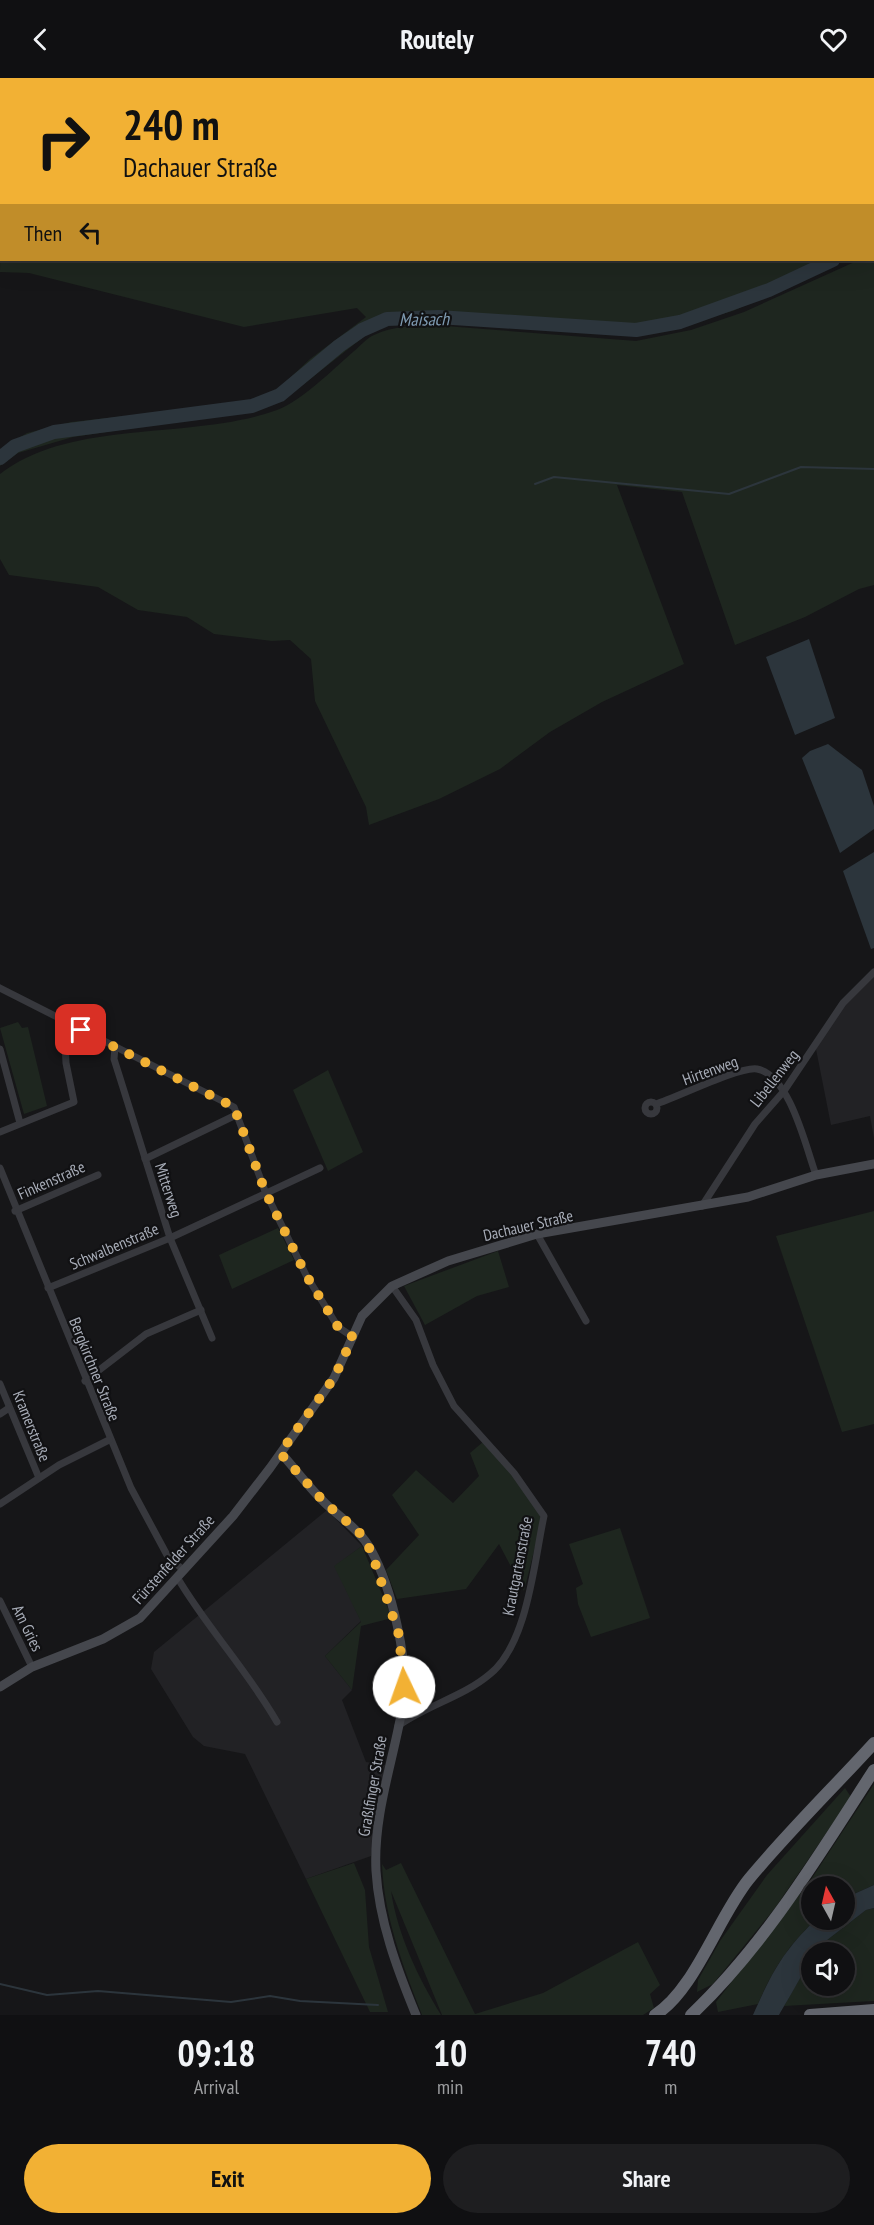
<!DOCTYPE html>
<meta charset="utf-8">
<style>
:root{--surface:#101012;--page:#1e1e20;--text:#f1f3f6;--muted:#9c9d9f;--line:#303032;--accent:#f2b134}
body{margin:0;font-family:"PT Sans Narrow",sans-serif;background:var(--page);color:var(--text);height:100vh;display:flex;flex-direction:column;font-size:22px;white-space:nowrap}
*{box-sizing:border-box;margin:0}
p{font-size:20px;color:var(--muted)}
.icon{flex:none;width:33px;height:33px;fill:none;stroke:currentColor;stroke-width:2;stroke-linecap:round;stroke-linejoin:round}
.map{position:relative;height:1937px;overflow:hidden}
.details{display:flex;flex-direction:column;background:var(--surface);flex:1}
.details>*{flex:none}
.guide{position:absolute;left:0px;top:0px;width:874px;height:183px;box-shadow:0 6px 24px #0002,0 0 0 2px var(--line);background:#f2b134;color:#111;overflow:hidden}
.needle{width:39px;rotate:352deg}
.buttons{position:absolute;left:801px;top:1798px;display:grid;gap:12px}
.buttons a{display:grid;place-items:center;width:54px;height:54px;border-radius:50%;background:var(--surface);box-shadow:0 6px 24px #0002,0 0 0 2px var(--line);font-size:30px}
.pin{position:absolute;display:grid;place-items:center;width:51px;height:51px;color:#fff;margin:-26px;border-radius:12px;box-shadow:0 3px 9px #0006}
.me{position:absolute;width:66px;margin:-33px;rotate:357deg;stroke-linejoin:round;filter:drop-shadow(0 0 4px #0008)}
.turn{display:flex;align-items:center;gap:21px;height:126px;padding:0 24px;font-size:27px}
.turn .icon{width:78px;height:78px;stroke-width:2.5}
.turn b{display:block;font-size:42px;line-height:51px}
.then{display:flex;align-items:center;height:57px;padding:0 24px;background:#0003;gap:12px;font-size:22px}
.eta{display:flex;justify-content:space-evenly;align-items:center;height:102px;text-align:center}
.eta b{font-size:36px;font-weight:800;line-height:42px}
.cta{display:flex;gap:12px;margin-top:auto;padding:12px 24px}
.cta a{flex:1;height:69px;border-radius:36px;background:var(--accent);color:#111;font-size:24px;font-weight:800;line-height:69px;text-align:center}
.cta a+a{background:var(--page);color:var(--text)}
header{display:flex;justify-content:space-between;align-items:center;height:78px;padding:0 24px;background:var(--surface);font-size:27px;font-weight:800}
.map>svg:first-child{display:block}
.built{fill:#222225}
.green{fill:#1e261f}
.water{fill:#2c353c}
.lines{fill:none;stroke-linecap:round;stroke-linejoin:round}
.stream{stroke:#2c353c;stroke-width:2}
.river{stroke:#2c353c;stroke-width:14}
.street{stroke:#37383d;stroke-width:7}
.secondary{stroke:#45474d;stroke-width:9}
.highway{stroke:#63666e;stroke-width:12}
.route{stroke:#f2b134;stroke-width:10;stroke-dasharray:0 18}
.labels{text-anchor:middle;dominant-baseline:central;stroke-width:4.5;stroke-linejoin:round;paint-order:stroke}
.street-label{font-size:16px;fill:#a8adb8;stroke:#111113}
.water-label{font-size:18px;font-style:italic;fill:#7f9bb3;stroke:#111113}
</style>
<header><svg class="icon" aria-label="back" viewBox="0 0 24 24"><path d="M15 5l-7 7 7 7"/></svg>Routely<svg class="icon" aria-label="heart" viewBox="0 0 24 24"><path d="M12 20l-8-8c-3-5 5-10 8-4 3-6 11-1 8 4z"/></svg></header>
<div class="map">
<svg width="874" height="1937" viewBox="0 0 874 1937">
<rect width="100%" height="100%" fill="#161618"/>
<g class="built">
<path d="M874,897V1060L870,1038L831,1047L816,971L843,926Z"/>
<path d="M327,1432L362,1468L335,1488L361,1543L325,1578L352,1612L342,1622L366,1684L385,1687L371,1778L306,1801L245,1676L204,1668L193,1659L151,1591L154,1574Z"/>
</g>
<g class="green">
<path d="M416,0H874V167L873,2Z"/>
<path d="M1,116L2,182H843L733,233L641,257L492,246H393L371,253L295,313L259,331L73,359L18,375L0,388V371L27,355L71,344L244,325L275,314L310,281L366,239L357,230L244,249L29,195L0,194Z"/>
<path d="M874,175V507L859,511L805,539L735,567L682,414L617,407L684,586L602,624L550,654L500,691L439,721L369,747L366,729L315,623L311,581L290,562L272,563L214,556L187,539L138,532L98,509L9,497L0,481V396C72,340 191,363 277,332C303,322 332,292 353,274C360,268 367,260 374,257C393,248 412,248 432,247L636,263L691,252L744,234L859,182H873Z"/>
<path d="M18,944L22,950L28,949L47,1028L24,1036L0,950Z"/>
<path d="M328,992L363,1074L328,1093L293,1012Z"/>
<path d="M874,1133V1346L842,1354L776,1158Z"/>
<path d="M278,1150L294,1182L232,1211L219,1177Z"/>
<path d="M498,1173L509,1209L477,1218L425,1247L404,1208Z"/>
<path d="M483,1364L515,1397L543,1437L524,1513L499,1466L466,1511L397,1521L386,1492L419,1457L392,1417L416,1392L453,1425L479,1398L470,1375Z"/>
<path d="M620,1450L650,1540L591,1559L578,1526L576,1510L583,1506L569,1466Z"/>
<path d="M362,1468L392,1540L361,1548L352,1612L325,1578L361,1544L334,1488Z"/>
<path d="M874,1706V1807L845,1820L844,1809H812V1842H815C787,1870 774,1889 758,1926L718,1934L716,1924L810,1803Z"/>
<path d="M845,1710L851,1719L775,1830L713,1906L697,1914L698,1902L720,1863L767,1797Z"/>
<path d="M354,1785L365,1812L369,1869L388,1934H370L306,1801Z"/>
<path d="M401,1785L475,1936L543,1915L638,1864L660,1907L650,1916L654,1930L643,1937H442L391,1813C398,1858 418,1899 441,1937H422C403,1888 384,1839 382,1786L386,1792Z"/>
<path d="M874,1830V1923L784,1928L811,1881L812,1908H844V1875H816L822,1866L866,1832Z"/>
</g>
<g class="water">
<path d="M809,561L835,640L795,657L766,579Z"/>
<path d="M828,666L862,692L874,728V751L840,775L802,680L810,673Z"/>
<path d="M874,774V870L871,871L843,793Z"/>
<path d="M874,1807V1830L866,1832L822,1866L816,1875H812C812,1882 785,1926 779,1937H753C772,1894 782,1875 815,1842H844L845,1820Z"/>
</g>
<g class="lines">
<g class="stream">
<path d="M535,406L554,399L729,416L801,389L874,391"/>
<path d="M0,1906L47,1917L98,1913L231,1924L270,1918L300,1923L378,1927"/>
</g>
<g class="river">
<path d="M873,162H874"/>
<path d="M0,380L15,368L54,354L252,328L280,317L339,268L362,252L387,241L438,239L636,252L680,244L769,212L833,182"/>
</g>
<g class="street">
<path d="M0,910L234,1029L265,1113L306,1197L338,1249L353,1259"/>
<path d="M115,969L114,981L120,1000L170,1160L212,1260"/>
<path d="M0,971L20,1045"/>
<circle cx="651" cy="1030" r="6"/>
<path d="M656,1026C676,1020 740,988 757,991C790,997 806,1070 816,1097"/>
<path d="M0,1054L74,1024L66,985L64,943"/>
<path d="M145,1081L238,1036"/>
<path d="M0,1090L131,1410L167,1477L183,1492"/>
<path d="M702,1128L755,1046L784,1013L843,925L874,894"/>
<path d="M15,1133L98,1097"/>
<path d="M537,1156L586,1243"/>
<path d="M392,1208L416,1242L433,1287L454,1328L514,1395L544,1438C534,1484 528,1565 490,1596C463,1619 427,1627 398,1648"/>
<path d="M48,1210L170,1160L320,1090"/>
<path d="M85,1303L146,1256L201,1232"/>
<path d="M0,1306L39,1400"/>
<path d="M0,1336L9,1330"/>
<path d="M0,1426L59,1387L109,1362"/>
<path d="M177,1499C207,1550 248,1593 277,1644"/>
<path d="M0,1523L32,1589"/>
</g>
<g class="secondary">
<path d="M281,1375C296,1392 310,1411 326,1426C342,1441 360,1452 371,1472C391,1508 410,1585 403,1626C394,1681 373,1736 376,1793C379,1843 397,1891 416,1937"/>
<path d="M0,1609L32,1589L103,1561L140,1540L233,1438L270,1390L334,1300L362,1238L392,1208L448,1183L537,1156L748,1119L816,1097L874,1086"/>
</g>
<g class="highway">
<path d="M655,1937C695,1912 718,1839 749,1801C788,1754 833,1710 874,1665"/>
<path d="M691,1937C765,1867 819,1777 874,1692"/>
<path d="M810,1937L874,1932"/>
</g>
</g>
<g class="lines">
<path class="route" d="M81,952L234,1029L265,1113L306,1197L338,1249L353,1259L334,1300L280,1375L325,1425L359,1454L371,1473L399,1557L404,1609"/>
</g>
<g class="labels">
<g class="street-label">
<text transform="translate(710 992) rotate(-20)">Hirtenweg</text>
<text transform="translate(774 1000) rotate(-52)">Libellenweg</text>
<text transform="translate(51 1102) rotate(-24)">Finkenstraße</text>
<text transform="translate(169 1112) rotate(72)">Mitterweg</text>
<text transform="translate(528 1147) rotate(-13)">Dachauer Straße</text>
<text transform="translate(114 1168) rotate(-23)">Schwalbenstraße</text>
<text transform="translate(95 1291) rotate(68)">Bergkirchner Straße</text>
<text transform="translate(32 1348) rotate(68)">Kramerstraße</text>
<text transform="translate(173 1481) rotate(-48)">Fürstenfelder Straße</text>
<text transform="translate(517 1488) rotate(-79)">Krautgartenstraße</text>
<text transform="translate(28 1550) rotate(64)">Am Gries</text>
<text transform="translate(372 1708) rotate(-80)">Graßlfinger Straße</text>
</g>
<g class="water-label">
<text transform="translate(424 241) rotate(-1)">Maisach</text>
</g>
</g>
</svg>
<div class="buttons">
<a><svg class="needle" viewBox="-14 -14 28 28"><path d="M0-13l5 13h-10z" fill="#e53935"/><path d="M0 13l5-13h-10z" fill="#9c9d9f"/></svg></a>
<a><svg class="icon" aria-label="sound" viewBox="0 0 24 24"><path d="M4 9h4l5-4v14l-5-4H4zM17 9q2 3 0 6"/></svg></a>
</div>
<div class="pin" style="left:81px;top:952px;background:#d93025"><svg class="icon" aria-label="arrive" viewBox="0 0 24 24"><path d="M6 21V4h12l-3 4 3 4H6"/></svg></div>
<svg class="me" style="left:404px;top:1609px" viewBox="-20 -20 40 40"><circle r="19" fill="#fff"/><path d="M0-13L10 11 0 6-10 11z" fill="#f2b134"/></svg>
<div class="guide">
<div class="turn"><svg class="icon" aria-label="right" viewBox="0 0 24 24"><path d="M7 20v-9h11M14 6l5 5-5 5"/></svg><div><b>240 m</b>Dachauer Straße</div></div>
<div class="then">Then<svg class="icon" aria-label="left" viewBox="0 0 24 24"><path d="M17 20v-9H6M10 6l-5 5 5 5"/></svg></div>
</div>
</div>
<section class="details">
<div class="eta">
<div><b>09:18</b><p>Arrival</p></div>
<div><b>10</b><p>min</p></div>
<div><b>740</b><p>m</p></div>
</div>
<div class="cta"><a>Exit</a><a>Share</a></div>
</section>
